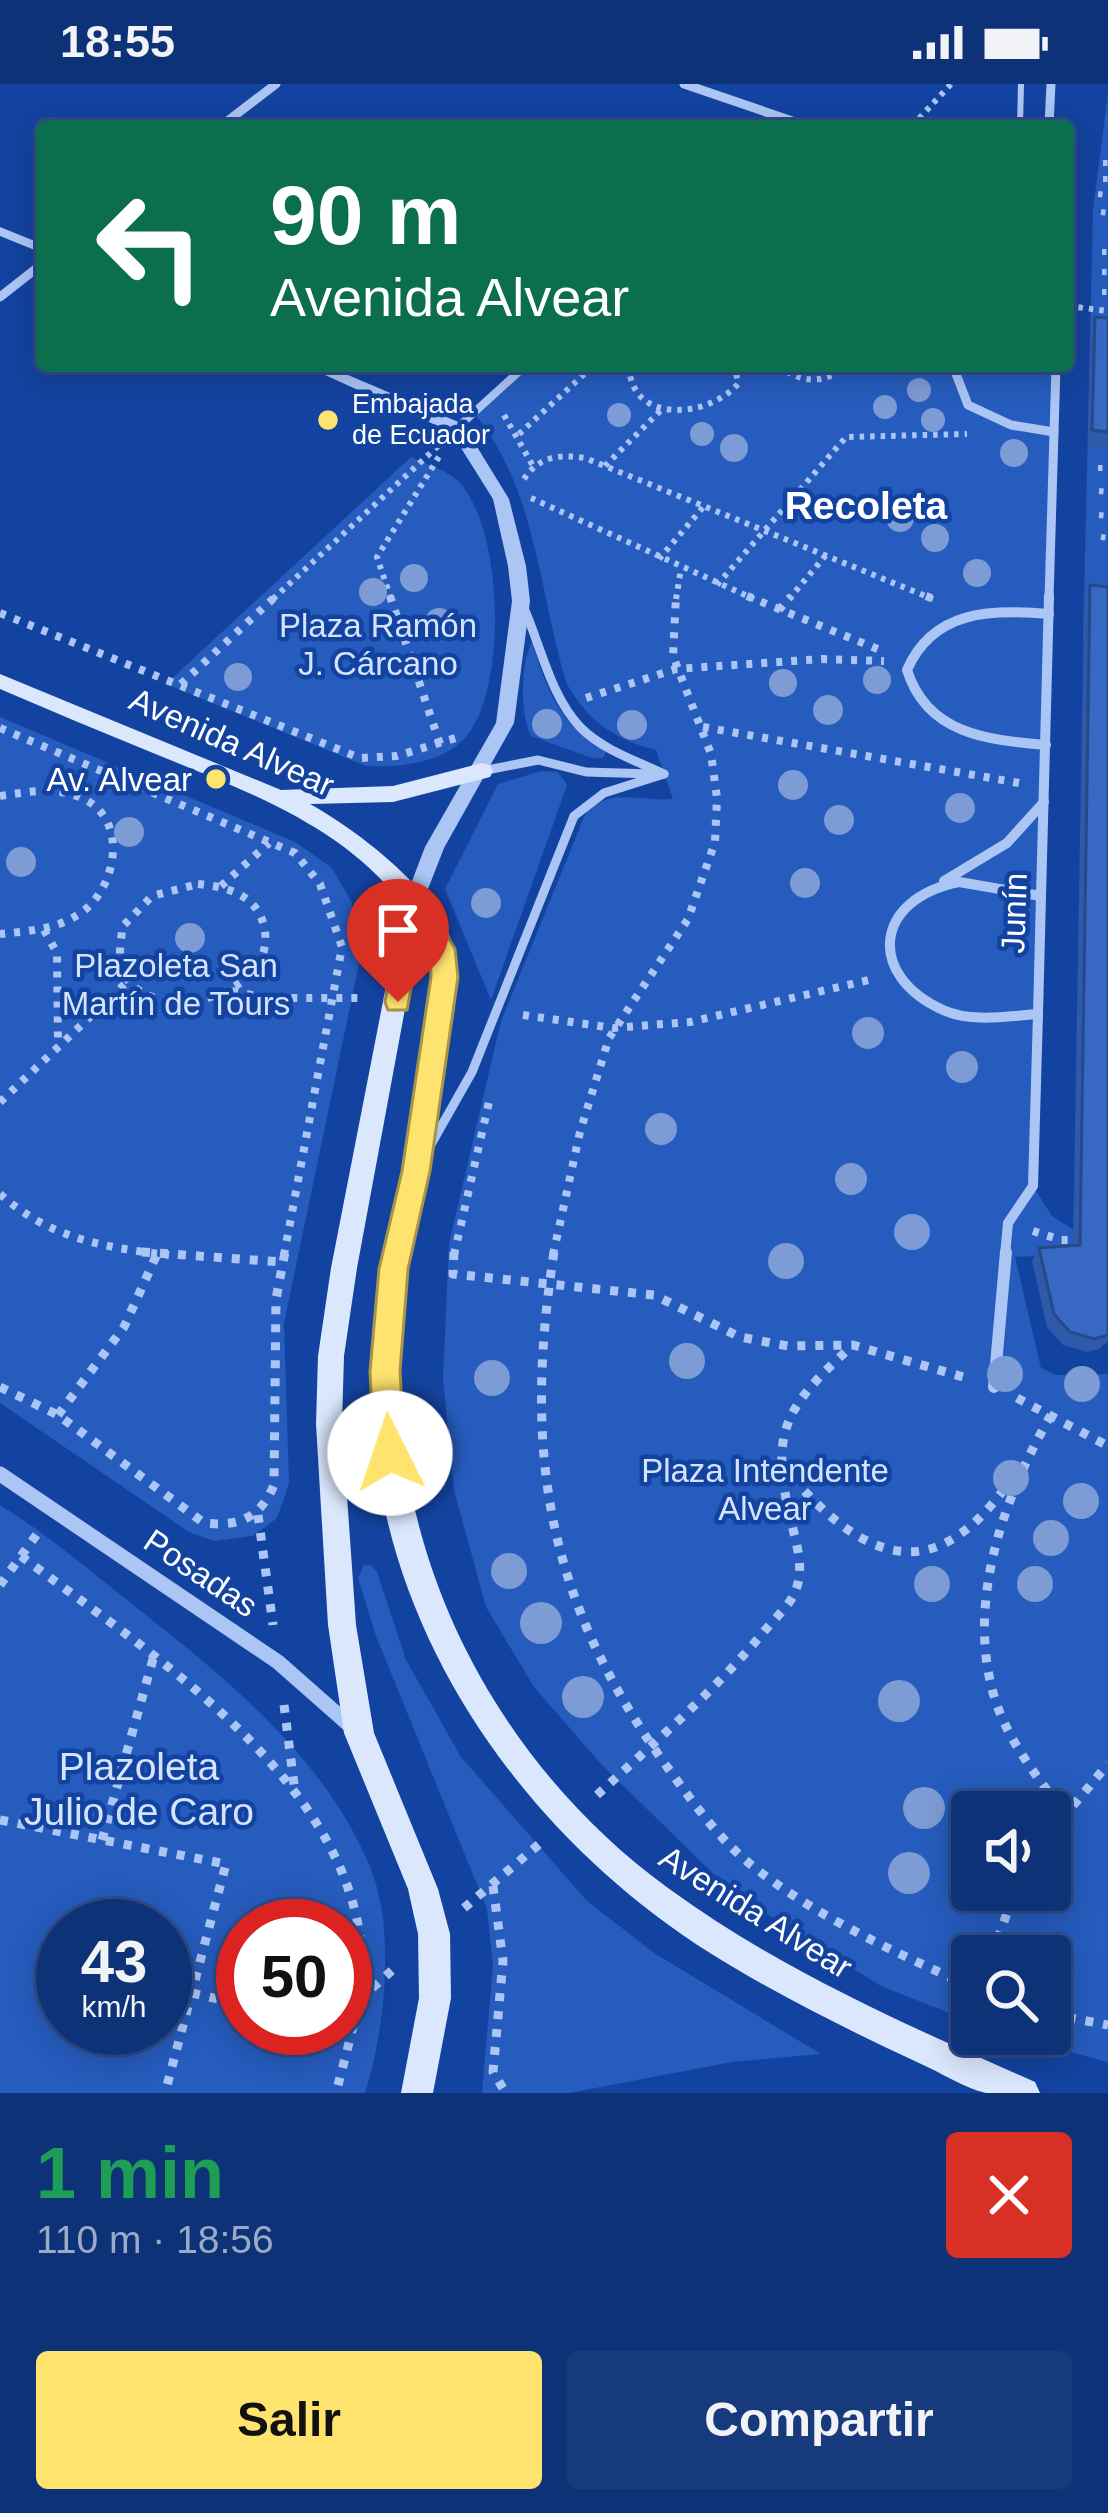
<!DOCTYPE html>
<html lang="es">
<meta charset="utf-8">
<style>
:root{--surface:#0e3278;--page:#173a7d;--text:#f1f3f6;--muted:#9baac6;--line:#2e4d8a;--accent:#ffe36f}
body{margin:0;font-family:Arial,sans-serif;background:var(--page);color:var(--text);height:100vh;display:flex;flex-direction:column;font-size:45px;white-space:nowrap}
*{box-sizing:border-box;margin:0}
p{font-size:39px;color:var(--muted)}
.icon{flex:none;width:66px;height:66px;fill:none;stroke:currentColor;stroke-width:2;stroke-linecap:round;stroke-linejoin:round}
.map{position:relative;height:2009px;overflow:hidden}
.sheet{display:flex;flex-direction:column;background:var(--surface);flex:1}
.sheet>*{flex:none}
.top-card{position:absolute;left:36px;top:36px;width:1038px;height:252px;border-radius:12px;box-shadow:0 6px 30px #0003,0 0 0 3px var(--line);background:#0b6e4f;color:#fff;overflow:hidden}
.buttons{position:absolute;left:951px;top:1707px;display:grid;gap:24px}
.buttons a{display:grid;place-items:center;width:120px;height:120px;border-radius:12px;background:var(--surface);box-shadow:0 6px 30px #0003,0 0 0 3px var(--line);font-size:60px}
.speed{position:absolute;left:36px;top:1815px;display:flex;gap:24px;font-size:60px;font-weight:700;text-align:center}
.speed>*{display:grid;place-content:center;width:156px;height:156px;border-radius:50%;background:var(--surface);box-shadow:0 6px 30px #0003,0 0 0 3px var(--line);line-height:1}
.speed small{font-size:30px;font-weight:400}
.speed .limit{border:18px solid #d22;background:#fff;color:#111}
.pin{position:absolute;display:grid;place-items:center;width:102px;height:102px;color:#fff;margin:-123px -51px;border-radius:50% 50% 50% 0;rotate:-45deg;box-shadow:0 0 12px #0007}
.pin .icon{rotate:45deg}
.me{position:absolute;width:132px;margin:-66px;rotate:356deg;stroke-linejoin:round;filter:drop-shadow(0 0 9px #0008)}
.turn{display:flex;align-items:center;gap:42px;height:252px;padding:0 36px;font-size:54px}
.turn .icon{width:156px;height:156px;stroke-width:2.5}
.turn b{display:block;font-size:84px;line-height:102px}
.round{display:grid;place-items:center;flex:none;width:126px;height:126px;border-radius:12px;background:var(--page)}
.overview{display:flex;align-items:center;justify-content:space-between;height:204px;padding:0 36px}
h1{font-size:72px;font-weight:700;line-height:90px;color:#1e9e55}
.cta{display:flex;gap:24px;margin-top:auto;padding:24px 36px}
.cta a{flex:1;height:138px;border-radius:12px;background:var(--accent);color:#111;font-size:48px;font-weight:700;line-height:138px;text-align:center}
.cta a+a{background:var(--page);color:var(--text)}
.status{display:flex;justify-content:space-between;align-items:center;height:84px;padding:0 60px;background:var(--surface);direction:ltr}
.status svg{height:33px;fill:currentColor}
.map>svg:first-child{display:block}
.green{fill:#265cbe;fill-rule:evenodd}
.lines{fill:none;stroke-linecap:round;stroke-linejoin:round}
.path-far2{stroke:#abc5f4;stroke-width:6;stroke-dasharray:4.5 6;stroke-linecap:butt}
.path-far1{stroke:#abc5f4;stroke-width:8;stroke-dasharray:6 9;stroke-linecap:butt}
.path{stroke:#abc5f4;stroke-width:9;stroke-dasharray:8 10;stroke-linecap:butt}
.service-far1{stroke:#abc5f4;stroke-width:6}
.service{stroke:#abc5f4;stroke-width:9}
.pedestrian-far2{stroke:#abc5f4;stroke-width:8}
.pedestrian-far1{stroke:#abc5f4;stroke-width:10}
.pedestrian{stroke:#abc5f4;stroke-width:12}
.minor-far2{stroke:#abc5f4;stroke-width:9}
.minor-far1{stroke:#abc5f4;stroke-width:10}
.minor{stroke:#abc5f4;stroke-width:15}
.tertiary{fill:#abc5f4;fill-rule:evenodd}
.secondary{fill:#dbe7fd;fill-rule:evenodd}
.tree{fill:#7d9bd4}
.wall{fill:#2f5aa9}
.building{fill:#3769c4;stroke:#264a89;stroke-width:3}
.route{fill:#ffe36f;stroke:#a69448;stroke-width:3}
.poi-dot{fill:#ffe36f;stroke:#1343a0;stroke-width:4.5}
.labels{text-anchor:middle;dominant-baseline:central;stroke-width:9;stroke-linejoin:round;paint-order:stroke}
.far-poi-label{font-size:27px;fill:#fff;stroke:#1343a0;text-anchor:start}
.park-label{font-size:33px;fill:#d4e3fe;stroke:#1343a0}
.street-label{font-size:33px;fill:#fff;stroke:#1343a0}
.poi-label{font-size:33px;fill:#fff;stroke:#1343a0;text-anchor:end}
.far-district-label{font-size:39px;font-weight:bold;fill:#fff;stroke:#1343a0}
.near-park-label{font-size:39px;fill:#d4e3fe;stroke:#1343a0}
</style>
<div class="status"><b>18:55</b><svg viewBox="0 0 49 12"><path d="M0 12V9h3v3zM5 12V6h3v6zM10 12V3h3v9zM15 12V0h3v12zM26 1h20v11H26zM47 4h2v5h-2z"/></svg></div>
<div class="map">
<svg width="1108" height="2009" viewBox="0 0 1108 2009">
<rect width="100%" height="100%" fill="#1343a0"/>
<g class="green">
<path d="M1108,10V560L1083,558L1093,126Z"/>
<path d="M525,282H1056L1033,1102L1052,1132L1108,1168L1015,1173L1041,1284L1056,1291L1108,1290V1978L1004,1950H1050V1872H972V1938L881,1902L732,1808L601,1680L534,1603L486,1523L454,1406L443,1295L449,1160L501,937L587,726C615,704 640,718 673,715L656,666C615,656 586,636 566,598C539,507 536,404 474,329ZM972,1728H1050V1806H972Z"/>
<path d="M411,373C426,380 449,387 460,399C503,448 507,597 469,649C447,679 399,684 366,682L166,600Z"/>
<path d="M532,558C547,607 560,641 606,668L603,674H592L531,652C520,629 520,580 532,558Z"/>
<path d="M0,633L295,758L332,784L352,819L359,880L284,1239L289,1400L277,1434L253,1452L214,1457L189,1448L0,1319Z"/>
<path d="M541,687L558,688L567,701L491,916L445,805L498,700Z"/>
<path d="M0,1421C47,1450 89,1486 132,1520C224,1593 324,1671 370,1783C396,1845 385,1946 365,2009H0ZM63,1842H165V1944H63ZM243,1842H345V1944H243Z"/>
<path d="M364,1481H371L377,1488L406,1576L461,1673L587,1817L654,1869L821,1970L732,1978L569,2009H482L493,1881L487,1825L376,1552L358,1494Z"/>
</g>
<g class="lines">
<g class="path-far2">
<path d="M912,42L951,0"/>
<path d="M1103,79H1108"/>
<path d="M1103,95H1108"/>
<path d="M1098,110L1108,111"/>
<path d="M1101,128L1108,129"/>
<path d="M1102,168H1108"/>
<path d="M1102,188H1108"/>
<path d="M1102,208H1108"/>
<path d="M1068,222L1108,227"/>
<path d="M629,282C631,341 708,334 738,300L735,282"/>
<path d="M778,282C801,299 824,301 846,282"/>
<path d="M504,331L533,382"/>
<path d="M519,350L593,282"/>
<path d="M605,382L662,325"/>
<path d="M1098,384H1108"/>
<path d="M524,395C539,372 560,370 585,374L933,515"/>
<path d="M1099,407L1108,408"/>
<path d="M531,414L754,515"/>
<path d="M1099,431L1108,432"/>
<path d="M1101,453L1108,454"/>
<path d="M659,475L705,421"/>
<path d="M717,501L846,353L967,350"/>
<path d="M273,515L438,362"/>
<path d="M391,515L377,473L440,371"/>
<path d="M676,515L681,485"/>
<path d="M789,515L826,471"/>
</g>
<g class="path-far1">
<path d="M390,512L441,663"/>
<path d="M747,512L885,568"/>
<path d="M926,512L939,517"/>
<path d="M779,526L791,512"/>
<path d="M0,529L360,674L397,672L462,652"/>
<path d="M181,600L276,512"/>
<path d="M586,614L676,585L822,575L884,577"/>
<path d="M703,643L1019,699"/>
<path d="M0,644L295,769L320,800L342,863L284,1171"/>
<path d="M0,712C28,708 54,702 82,714C127,734 118,796 87,824C63,845 30,847 0,850"/>
<path d="M198,800C227,803 256,810 264,842C281,918 137,946 121,881C118,870 122,854 122,843L152,812Z"/>
<path d="M221,802L269,759"/>
<path d="M44,846L57,869L58,961"/>
<path d="M232,907L267,914H364"/>
<path d="M523,931L613,944L690,938L873,895"/>
<path d="M0,1018L128,897"/>
<path d="M0,1110C49,1154 105,1164 169,1171"/>
<path d="M1033,1147L1061,1156H1083"/>
<path d="M454,1171L489,1018"/>
<path d="M553,1171L580,1048L609,954L688,835L715,758L717,714L711,670L673,572L676,512"/>
</g>
<g class="path">
<path d="M142,1168L282,1178"/>
<path d="M454,1168L453,1190L654,1211L740,1253L788,1262L853,1261L970,1295"/>
<path d="M554,1168C523,1368 546,1514 665,1680C692,1717 719,1756 755,1784C820,1835 897,1869 972,1903"/>
<path d="M0,1303L58,1331L204,1439C239,1443 260,1434 274,1401L276,1215L285,1168"/>
<path d="M1017,1314L1108,1362"/>
<path d="M58,1331L124,1243L158,1168"/>
<path d="M1051,1331C1004,1412 966,1518 994,1612C1007,1656 1038,1694 1065,1730"/>
<path d="M781,1380C823,1431 890,1501 960,1450C981,1436 996,1415 1012,1396"/>
<path d="M258,1431L273,1541"/>
<path d="M21,1472C144,1565 331,1683 359,1846C368,1900 349,1957 336,2009"/>
<path d="M0,1501L40,1446"/>
<path d="M284,1621L295,1708"/>
<path d="M597,1711C656,1657 716,1606 767,1544C776,1533 790,1521 795,1508C804,1487 798,1466 793,1445C769,1351 781,1326 852,1262"/>
<path d="M0,1736L226,1780L165,2009"/>
<path d="M1050,1749L1108,1680"/>
<path d="M102,1756L153,1575"/>
<path d="M493,1802L503,1877L493,1988L506,2009"/>
<path d="M464,1824L544,1756"/>
<path d="M992,1872L1015,1806"/>
<path d="M192,1909L243,1921"/>
<path d="M359,1916L398,1881"/>
<path d="M1050,1930L1108,1941"/>
</g>
<path class="service-far1" d="M1020,42L1021,0"/>
<g class="service">
<path d="M524,524C541,563 551,613 581,644C603,666 637,677 664,690"/>
<path d="M482,687L538,676L586,688L653,690"/>
<path d="M425,1071L472,988L574,732L604,709L664,690"/>
</g>
<path class="pedestrian-far2" d="M457,344L525,282"/>
<path class="pedestrian-far1" d="M1005,1171L1008,1139L1033,1102L1038,930"/>
<path class="pedestrian" d="M994,1303L1006,1168"/>
<g class="minor-far2">
<path d="M684,0L807,42"/>
<path d="M221,42L276,0"/>
<path d="M1049,42L1051,0"/>
<path d="M0,213L42,180"/>
<path d="M953,282L968,321L1011,341L1054,348"/>
<path d="M1049,515L1056,282"/>
</g>
<g class="minor-far1">
<path d="M1046,661C987,656 927,650 907,586C933,526 991,525 1049,530"/>
<path d="M944,797L1007,759L1044,718"/>
<path d="M959,798L1041,812L1038,930C1008,932 972,939 943,926C866,891 874,815 959,798Z"/>
<path d="M1041,812L1049,512"/>
</g>
<path class="minor" d="M0,1390L278,1578L354,1645"/>
<g class="tertiary">
<path d="M0,143L42,160V169L0,152Z"/>
<path d="M305,282H327L463,340L509,415L526,482L530,517L514,639L444,764L421,823L414,826L404,818L425,763L496,639L512,517L508,482L493,415L451,348Z"/>
</g>
<path class="secondary" d="M0,590L281,706L393,702L482,679L490,681L493,687L490,693L393,718L310,720C357,746 441,809 454,865C462,895 453,934 448,964C435,1053 411,1141 402,1231C379,1453 489,1674 668,1804C780,1886 909,1942 1035,1998L1040,2009C1023,2009 1002,2009 986,2009C964,2004 940,1988 919,1979C848,1946 777,1911 710,1869C512,1744 362,1523 372,1281C376,1193 400,1108 415,1021C424,974 448,885 420,844L357,1184L344,1272L342,1340L356,1541L374,1649L438,1805L450,1850L451,1914L433,2009H401L419,1914L418,1850L408,1805L344,1649L328,1541L316,1340L318,1272L331,1184L402,820C343,741 241,705 153,669C102,648 51,627 0,605Z"/>
</g>
<g class="tree">
<circle cx="919" cy="306" r="12"/>
<circle cx="885" cy="323" r="12"/>
<circle cx="619" cy="331" r="12"/>
<circle cx="933" cy="336" r="12"/>
<circle cx="702" cy="350" r="12"/>
<circle cx="734" cy="364" r="14"/>
<circle cx="1014" cy="369" r="14"/>
<circle cx="900" cy="434" r="14"/>
<circle cx="935" cy="454" r="14"/>
<circle cx="977" cy="489" r="14"/>
<circle cx="414" cy="494" r="14"/>
<circle cx="373" cy="508" r="14"/>
<circle cx="439" cy="538" r="14"/>
<circle cx="238" cy="593" r="14"/>
<circle cx="877" cy="596" r="14"/>
<circle cx="783" cy="599" r="14"/>
<circle cx="828" cy="626" r="15"/>
<circle cx="547" cy="640" r="15"/>
<circle cx="632" cy="641" r="15"/>
<circle cx="793" cy="701" r="15"/>
<circle cx="960" cy="724" r="15"/>
<circle cx="839" cy="736" r="15"/>
<circle cx="129" cy="748" r="15"/>
<circle cx="21" cy="778" r="15"/>
<circle cx="805" cy="799" r="15"/>
<circle cx="486" cy="819" r="15"/>
<circle cx="190" cy="854" r="15"/>
<circle cx="868" cy="949" r="16"/>
<circle cx="962" cy="983" r="16"/>
<circle cx="661" cy="1045" r="16"/>
<circle cx="851" cy="1095" r="16"/>
<circle cx="912" cy="1148" r="18"/>
<circle cx="786" cy="1177" r="18"/>
<circle cx="687" cy="1277" r="18"/>
<circle cx="1005" cy="1290" r="18"/>
<circle cx="492" cy="1294" r="18"/>
<circle cx="1082" cy="1300" r="18"/>
<circle cx="1011" cy="1394" r="18"/>
<circle cx="1081" cy="1417" r="18"/>
<circle cx="1051" cy="1454" r="18"/>
<circle cx="509" cy="1487" r="18"/>
<circle cx="932" cy="1500" r="18"/>
<circle cx="1035" cy="1500" r="18"/>
<circle cx="541" cy="1539" r="21"/>
<circle cx="583" cy="1613" r="21"/>
<circle cx="899" cy="1617" r="21"/>
<circle cx="924" cy="1724" r="21"/>
<circle cx="909" cy="1789" r="21"/>
</g>
<g class="wall">
<path d="M1095,233L1108,234V364L1088,362L1090,248Z"/>
<path d="M1090,501L1108,1257L1099,1265L1087,1268L1063,1261L1047,1243L1032,1177L1039,1164L1073,1162L1084,519Z"/>
</g>
<g class="building">
<path d="M1095,233L1108,234V348L1092,346Z"/>
<path d="M1090,501L1108,503V1251L1094,1255L1070,1248L1054,1230L1039,1164L1080,1161Z"/>
</g>
<path class="route" d="M414,808L423,811L455,865L458,893L430,1087L408,1185L400,1287L405,1369L401,1379L390,1383L379,1379L374,1369L370,1287L379,1185L402,1087L431,893L430,866L421,852L407,926H388L385,918L401,818Z"/>
<g class="poi-dot">
<circle cx="328" cy="336" r="12"/>
<circle cx="216" cy="695" r="12"/>
</g>
<g class="labels">
<g class="far-poi-label">
<text x="352" y="320">Embajada<tspan x="352" dy="31">de Ecuador</tspan></text>
</g>
<g class="park-label">
<text x="378" y="541">Plaza Ramón<tspan x="378" dy="38">J. Cárcano</tspan></text>
<text x="176" y="881">Plazoleta San<tspan x="176" dy="38">Martín de Tours</tspan></text>
<text x="765" y="1386">Plaza Intendente<tspan x="765" dy="38">Alvear</tspan></text>
</g>
<g class="street-label">
<text transform="translate(232 658) rotate(24)">Avenida Alvear</text>
<text transform="translate(1014 829) rotate(-88)">Junín</text>
<text transform="translate(201 1489) rotate(34)">Posadas</text>
<text transform="translate(756 1828) rotate(32)">Avenida Alvear</text>
</g>
<g class="poi-label">
<text x="192" y="695">Av. Alvear</text>
</g>
<g class="far-district-label">
<text x="866" y="421">Recoleta</text>
</g>
<g class="near-park-label">
<text x="139" y="1682">Plazoleta<tspan x="139" dy="45">Julio de Caro</tspan></text>
</g>
</g>
</svg>
<div class="buttons">
<a><svg class="icon" aria-label="sound" viewBox="0 0 24 24"><path d="M4 9h4l5-4v14l-5-4H4zM17 9q2 3 0 6"/></svg></a>
<a><svg class="icon" aria-label="search" viewBox="0 0 24 24"><circle cx="10" cy="10" r="6"/><path d="M15 15l6 6"/></svg></a>
</div>
<div class="speed"><div>43<small>km/h</small></div><div class="limit">50</div></div>
<div class="pin" style="left:398px;top:918px;background:#d93025"><svg class="icon" aria-label="arrive" viewBox="0 0 24 24"><path d="M6 21V4h12l-3 4 3 4H6"/></svg></div>
<svg class="me" style="left:390px;top:1369px" viewBox="-20 -20 40 40"><circle r="19" fill="#fff"/><path d="M0-13L10 11 0 6-10 11z" fill="#ffe36f"/></svg>
<div class="top-card">
<div class="turn"><svg class="icon" aria-label="left" viewBox="0 0 24 24"><path d="M17 20v-9H6M10 6l-5 5 5 5"/></svg><div><b>90 m</b>Avenida Alvear</div></div>
</div>
</div>
<section class="sheet">
<div class="overview"><div><h1>1 min</h1><p>110 m · 18:56</p></div><a class="round" style="background:#d93025;color:#fff"><svg class="icon" aria-label="close" viewBox="0 0 24 24"><path d="M6 6l12 12M18 6L6 18"/></svg></a></div>
<div class="cta"><a>Salir</a><a>Compartir</a></div>
</section>
